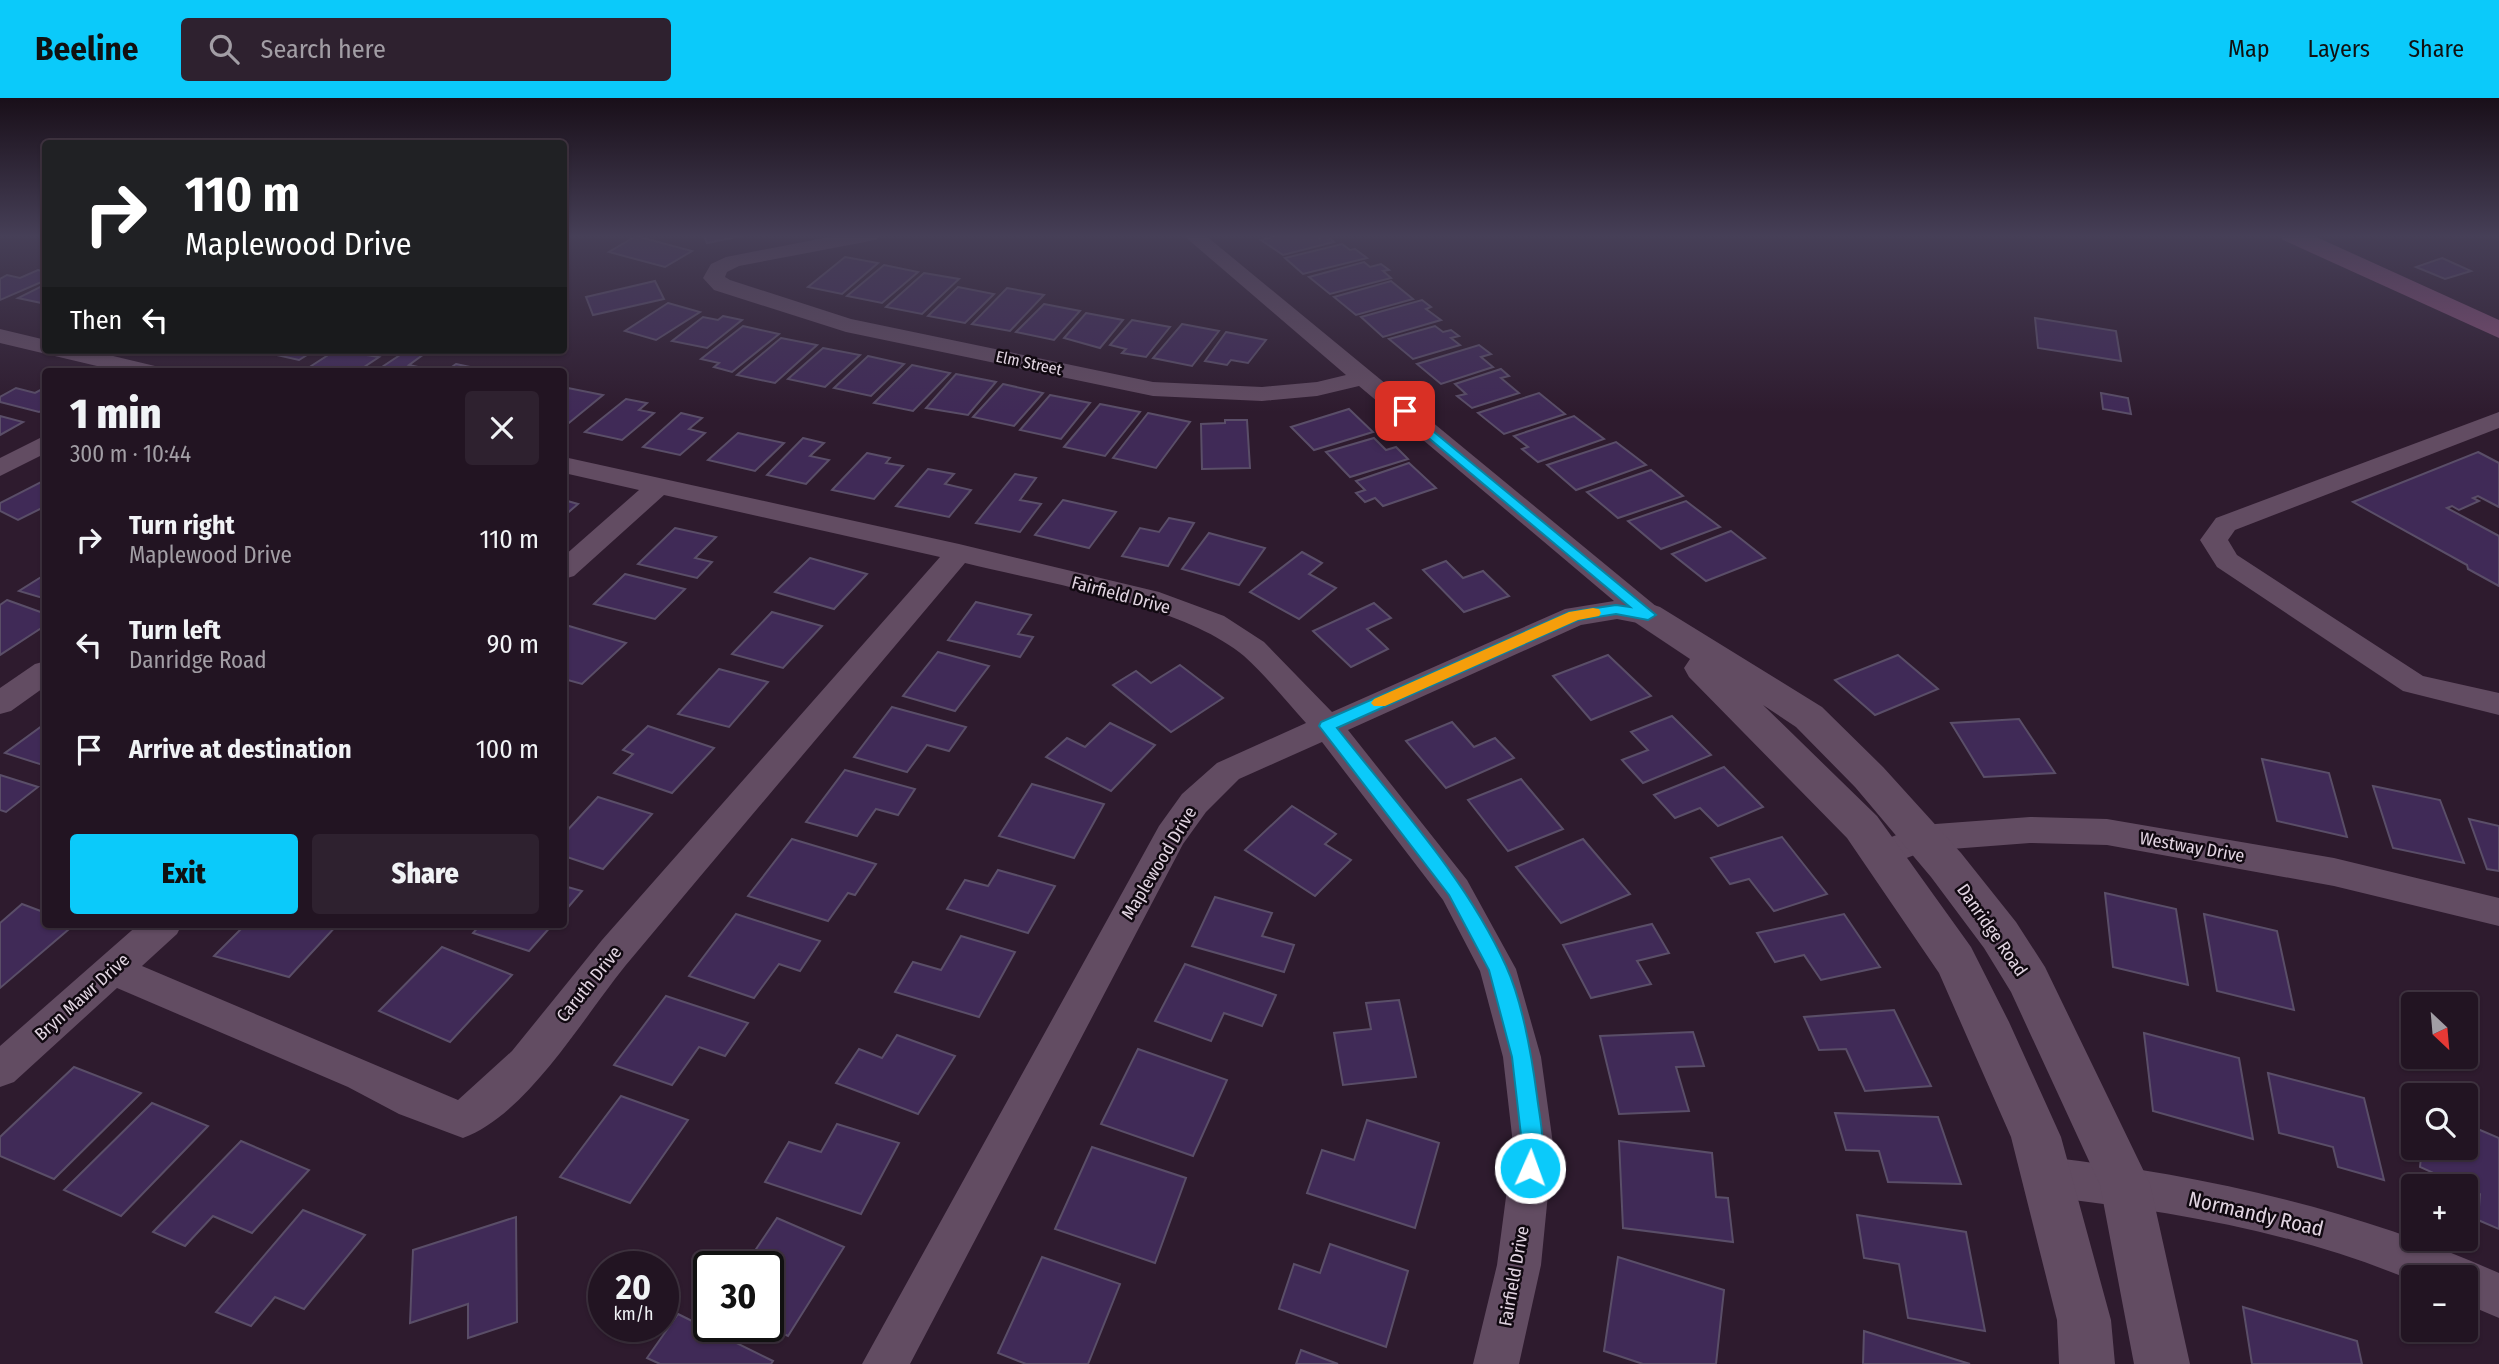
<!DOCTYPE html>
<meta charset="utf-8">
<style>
:root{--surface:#221422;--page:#2e212f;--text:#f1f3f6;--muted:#a29ea5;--line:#3f3340;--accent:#0bcafa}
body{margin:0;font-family:"Fira Sans Condensed",sans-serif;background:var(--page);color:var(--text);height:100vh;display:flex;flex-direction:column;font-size:26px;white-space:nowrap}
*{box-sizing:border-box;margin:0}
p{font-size:23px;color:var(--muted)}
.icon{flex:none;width:38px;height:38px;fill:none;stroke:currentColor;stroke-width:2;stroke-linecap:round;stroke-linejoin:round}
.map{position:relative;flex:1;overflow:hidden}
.sheet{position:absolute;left:42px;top:270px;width:525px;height:560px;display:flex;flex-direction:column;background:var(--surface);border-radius:7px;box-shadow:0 2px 5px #0004,0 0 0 2px var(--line)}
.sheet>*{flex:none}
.top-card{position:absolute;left:42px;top:42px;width:525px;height:214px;border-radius:7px;box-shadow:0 2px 5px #0004,0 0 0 2px var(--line);background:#202124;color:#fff;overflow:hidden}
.needle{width:46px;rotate:154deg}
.buttons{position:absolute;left:2401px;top:894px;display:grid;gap:14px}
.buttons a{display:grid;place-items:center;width:77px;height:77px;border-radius:7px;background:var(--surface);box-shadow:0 2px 5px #0004,0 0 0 2px var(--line);font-size:35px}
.speed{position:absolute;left:588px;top:1153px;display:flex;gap:14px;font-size:35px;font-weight:700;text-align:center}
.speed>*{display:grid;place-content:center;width:91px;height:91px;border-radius:50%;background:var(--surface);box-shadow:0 2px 5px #0004,0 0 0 2px var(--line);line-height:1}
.speed small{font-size:18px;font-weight:400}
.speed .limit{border:4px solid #111;border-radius:10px;background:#fff;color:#111}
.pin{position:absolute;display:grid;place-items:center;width:60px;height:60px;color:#fff;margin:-30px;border-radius:14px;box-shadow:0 4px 10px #0006}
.me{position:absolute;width:77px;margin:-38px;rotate:2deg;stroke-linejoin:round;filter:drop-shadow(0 0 5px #0008)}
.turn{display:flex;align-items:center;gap:24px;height:147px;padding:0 28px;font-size:32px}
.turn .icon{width:91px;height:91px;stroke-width:2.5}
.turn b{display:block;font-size:49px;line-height:60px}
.then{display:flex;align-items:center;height:66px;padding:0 28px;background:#0003;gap:14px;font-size:26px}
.round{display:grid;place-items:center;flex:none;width:74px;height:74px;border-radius:7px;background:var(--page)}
.overview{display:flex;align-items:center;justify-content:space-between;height:119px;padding:0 28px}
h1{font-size:42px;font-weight:800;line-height:52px}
.button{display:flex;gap:14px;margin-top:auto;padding:14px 28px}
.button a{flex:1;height:80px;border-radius:7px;background:var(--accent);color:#111;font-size:28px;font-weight:800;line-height:80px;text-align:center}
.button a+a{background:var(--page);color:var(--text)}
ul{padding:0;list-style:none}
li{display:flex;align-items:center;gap:21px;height:105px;padding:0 28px}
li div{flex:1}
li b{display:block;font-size:26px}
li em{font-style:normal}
header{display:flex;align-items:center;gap:42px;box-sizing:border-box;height:98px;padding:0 35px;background:var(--accent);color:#111}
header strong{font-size:33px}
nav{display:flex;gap:38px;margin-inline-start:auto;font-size:24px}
.search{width:490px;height:63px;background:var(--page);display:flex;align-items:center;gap:18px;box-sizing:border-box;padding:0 24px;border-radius:7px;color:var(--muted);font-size:26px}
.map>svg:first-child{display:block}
.building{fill:#402a57;stroke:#5a4e68;stroke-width:2}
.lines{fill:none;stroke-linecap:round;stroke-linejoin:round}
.minor{fill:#624c62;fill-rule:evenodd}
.tertiary{fill:#624c62;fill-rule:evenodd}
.secondary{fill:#824d73;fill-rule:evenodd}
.route{fill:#0bcafa;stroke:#0783a2;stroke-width:2}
.slow{fill:#f59e0b}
.labels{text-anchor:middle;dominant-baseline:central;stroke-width:5;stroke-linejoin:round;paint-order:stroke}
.far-street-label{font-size:16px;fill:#e2d5e2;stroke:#110911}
.street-label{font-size:18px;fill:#e2d5e2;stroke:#110911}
.near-street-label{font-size:21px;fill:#e2d5e2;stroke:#110911}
</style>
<header>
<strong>Beeline</strong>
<div class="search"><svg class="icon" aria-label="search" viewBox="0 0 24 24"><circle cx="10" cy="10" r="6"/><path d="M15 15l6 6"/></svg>Search here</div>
<nav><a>Map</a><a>Layers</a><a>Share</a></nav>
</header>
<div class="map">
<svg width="2499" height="1266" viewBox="0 0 2499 1266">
<rect width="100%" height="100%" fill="#2e1b2e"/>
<g class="building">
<path d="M704,137H746L707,145Z"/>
<path d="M1281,137H1314L1319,140L1328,138L1334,144L1283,157L1261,142Z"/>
<path d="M636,138L692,153L665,169L609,154Z"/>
<path d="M1342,146L1350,152L1355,151L1367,160L1303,176L1285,160Z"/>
<path d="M845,159L878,165L842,196L808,189Z"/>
<path d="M2442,160L2471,173L2445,181L2416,169Z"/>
<path d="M1364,164L1370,169L1381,166L1389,172L1383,173L1391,180L1330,196L1309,179Z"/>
<path d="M884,167L918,174L882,205L847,198Z"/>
<path d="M38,172L46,174V182L0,202V181L7,177L20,180Z"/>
<path d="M924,175L959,181L922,216L886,209Z"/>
<path d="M655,183L664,201L593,217L586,199Z"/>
<path d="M1391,183L1413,201L1356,217L1334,199Z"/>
<path d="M46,186V206L18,200Z"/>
<path d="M958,189L994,196L965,225L928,218Z"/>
<path d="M1007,190L1044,197L1010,233L972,226Z"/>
<path d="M1422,202L1431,209L1426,211L1441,222L1383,239L1361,219Z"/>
<path d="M668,205L700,214L656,242L625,233Z"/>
<path d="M1044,206L1080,213L1054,242L1016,234Z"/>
<path d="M1086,215L1123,222L1100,250L1064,240Z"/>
<path d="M723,218L742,222L707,250L672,243L703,219L718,222Z"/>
<path d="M2035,220L2116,233L2121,263L2038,250Z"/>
<path d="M1132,222L1170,229L1146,259L1122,255L1126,251L1110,247Z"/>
<path d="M1182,226L1219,233L1192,268L1153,260Z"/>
<path d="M743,228L779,236L732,274L714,269L719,265L701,261Z"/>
<path d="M1435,228L1443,234L1451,232L1459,238L1451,240L1460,247L1413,261L1389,241Z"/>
<path d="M1226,234L1266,242L1248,265L1231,262L1227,267L1205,263Z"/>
<path d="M781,240L817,247L775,285L737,277Z"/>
<path d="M1479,247L1491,256L1481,259L1493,269L1441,286L1417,266Z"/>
<path d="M823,250L860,257L825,289L788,281Z"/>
<path d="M265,252H315L299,262L263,254Z"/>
<path d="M336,252H373L366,257L379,259L358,273L305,272Z"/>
<path d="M406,253L424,256L409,267L423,270L420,273H376Z"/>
<path d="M868,258L904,266L871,298L834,290Z"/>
<path d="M456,266L475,270L471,273H446Z"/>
<path d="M912,267L950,275L913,313L874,305Z"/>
<path d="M1501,271L1509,278L1501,280L1519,295L1472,310L1457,298L1466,296L1455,286Z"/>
<path d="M956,276L996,284L968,317L926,310Z"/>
<path d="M1003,286L1043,295L1014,328L973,319Z"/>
<path d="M46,289V310L39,314L0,304V299L16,290L35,295Z"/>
<path d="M568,290L603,297L564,329V293Z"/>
<path d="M1539,295L1565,316L1504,336L1478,315Z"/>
<path d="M2101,295L2128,300L2131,316L2103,311Z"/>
<path d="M1050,297L1090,305L1061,341L1020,332Z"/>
<path d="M626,301L647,305L639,312L654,315L622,342L585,334Z"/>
<path d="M1100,306L1140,314L1105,358L1064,349Z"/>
<path d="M1349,311L1373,334L1314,352L1291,329Z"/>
<path d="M681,315L702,320L689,331L705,335L680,357L643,349Z"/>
<path d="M1148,315L1190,324L1156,370L1113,360Z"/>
<path d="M0,318L23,324L0,337Z"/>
<path d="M1574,318L1604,341L1538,364L1522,351L1528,349L1514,338Z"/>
<path d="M1225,322H1247L1250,370L1202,371L1201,326L1225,325Z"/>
<path d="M738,335L784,345L755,373L708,362Z"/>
<path d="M803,340L824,345L810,358L829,362L806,386L767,377Z"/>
<path d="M1374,340L1386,352L1396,349L1408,361L1350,379L1326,354Z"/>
<path d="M1616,344L1646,367L1576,392L1547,367Z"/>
<path d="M2478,354L2499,365V409L2478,398L2473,400L2479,403L2459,412L2452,408L2447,410L2499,438V488L2468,471L2467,467L2353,404Z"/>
<path d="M867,355L890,360L886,365L903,368L874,401L832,392Z"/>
<path d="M1409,365L1436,390L1383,408L1375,400L1365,404L1356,395L1365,392L1356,383Z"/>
<path d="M928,371L954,376L945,386L971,392L949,419L896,408Z"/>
<path d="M1651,372L1683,398L1618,420L1587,394Z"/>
<path d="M1015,376L1036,380L1020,402L1041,406L1020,434L976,425Z"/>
<path d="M43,383L46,384V408L18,422L0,413V405Z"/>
<path d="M564,402L578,406L564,418Z"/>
<path d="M1063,402L1116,414L1089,450L1035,437Z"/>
<path d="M1686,403L1720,429L1661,451L1628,423Z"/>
<path d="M1169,420L1194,425L1168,468L1122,458L1140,430L1159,434Z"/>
<path d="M675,430L716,439L695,460L712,464L697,480L638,466Z"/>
<path d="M1731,433L1765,460L1706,483L1672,456Z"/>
<path d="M1209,435L1265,450L1239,487L1182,471Z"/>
<path d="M1302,454L1322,465L1309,476L1336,490L1299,521L1250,494Z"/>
<path d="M810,460L867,476L834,511L775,494Z"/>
<path d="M1446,463L1463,480L1483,473L1509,498L1464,514L1423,472Z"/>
<path d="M46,476V501L19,493Z"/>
<path d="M625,476L685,491L655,521L594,506Z"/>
<path d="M7,502L46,516V527L0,557V507Z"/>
<path d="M976,504L1031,517L1018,536L1033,539L1020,559L948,542Z"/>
<path d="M1374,505L1391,520L1367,531L1388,551L1351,569L1313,533Z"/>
<path d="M772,514L822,528L783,570L732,556Z"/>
<path d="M569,528L626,545L582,586L564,581V533Z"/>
<path d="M938,554L989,568L955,613L903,598Z"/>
<path d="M1608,557L1651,598L1591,622L1553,578Z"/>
<path d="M1898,557L1938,591L1875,617L1835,582Z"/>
<path d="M1180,567L1223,600L1171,634L1113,587L1136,573L1151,585Z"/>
<path d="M719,571L768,584L729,629L678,616Z"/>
<path d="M892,609L966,629L949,653L927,647L907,674L854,659Z"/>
<path d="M1672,618L1711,657L1643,685L1622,662L1648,652L1631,634Z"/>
<path d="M2019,621L2055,675L1984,679L1951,625Z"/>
<path d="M1452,624L1474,649L1495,640L1514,660L1446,690L1406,643Z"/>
<path d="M46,625V668L5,655Z"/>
<path d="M1110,625L1155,647L1111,693L1046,659L1067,640L1085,649Z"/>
<path d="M648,628L714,650L672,695L614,675L633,656L623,652Z"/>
<path d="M2262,661L2329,675L2347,739L2277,723Z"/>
<path d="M1724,669L1763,709L1718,728L1700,710L1675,720L1654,697Z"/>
<path d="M845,672L915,691L898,717L876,711L857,738L806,724Z"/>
<path d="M0,677L38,689L6,714L0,712Z"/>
<path d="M1521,681L1563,731L1508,753L1468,702Z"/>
<path d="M1032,686L1104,706L1074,760L999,738Z"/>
<path d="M2373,688L2440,702L2464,765L2393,750Z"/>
<path d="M598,699L652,716L603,771L564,758V736Z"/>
<path d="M1292,708L1336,736L1325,746L1351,762L1315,798L1245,752Z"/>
<path d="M2469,721L2499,728V773L2487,771Z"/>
<path d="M1782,739L1827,796L1774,813L1749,781L1730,786L1711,760Z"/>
<path d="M792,741L876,766L855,797L848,795L828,823L748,798Z"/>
<path d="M1583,741L1630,796L1561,825L1516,769Z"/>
<path d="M998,772L1055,788L1028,835L947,811L965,782L988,788Z"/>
<path d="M564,788L582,793L564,814Z"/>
<path d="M2105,795L2176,811L2188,887L2113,869Z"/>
<path d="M1215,799L1272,815L1262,838L1294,847L1284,874L1192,848Z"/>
<path d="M22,806L46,815V826H75L0,890V825Z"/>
<path d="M736,816L820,843L800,873L779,866L754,900L689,878Z"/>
<path d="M1844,816L1880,869L1821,882L1804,857L1775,864L1757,835Z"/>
<path d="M2204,816L2277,833L2294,912L2217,893Z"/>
<path d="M246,826H338L289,879L214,858Z"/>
<path d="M481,826H553L529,853L473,835Z"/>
<path d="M1652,826L1669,855L1637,863L1651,886L1591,900L1563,847Z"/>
<path d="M961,838L1015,854L979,919L895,894L913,864L941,872Z"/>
<path d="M442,849L512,877L450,944L379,913Z"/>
<path d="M1185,866L1276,897L1262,928L1224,915L1211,943L1155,923Z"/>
<path d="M666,898L748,925L725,958L699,949L672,987L614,967Z"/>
<path d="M1399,902L1416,979L1343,987L1334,935L1371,931L1366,905Z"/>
<path d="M1894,912L1931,988L1865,993L1846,951L1819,952L1804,919Z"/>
<path d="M1693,934L1704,968L1676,969L1689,1013L1619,1016L1600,938Z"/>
<path d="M2144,935L2239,960L2253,1041L2153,1013Z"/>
<path d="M897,937L955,958L918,1016L836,985L859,951L882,960Z"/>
<path d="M1138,951L1227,982L1193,1058L1101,1026Z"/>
<path d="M74,969L141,995L54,1081L0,1058V1039Z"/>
<path d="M2268,975L2364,1000L2384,1082L2338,1069L2333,1049L2279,1035Z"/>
<path d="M621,998L688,1022L630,1105L560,1079Z"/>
<path d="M152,1005L208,1028L121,1118L64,1092Z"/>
<path d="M1835,1015L1938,1019L1961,1086L1888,1084L1879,1053L1846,1052Z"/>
<path d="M1367,1022L1439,1045L1415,1130L1307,1095L1322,1052L1354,1062Z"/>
<path d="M837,1026L899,1045L861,1116L765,1084L789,1044L821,1054Z"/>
<path d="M2466,1026L2499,1040V1131L2478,1122L2480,1096L2420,1069L2422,1050H2466Z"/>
<path d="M241,1043L309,1072L252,1135L213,1118L185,1148L153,1134Z"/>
<path d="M1619,1043L1712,1055L1716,1099L1728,1100L1733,1144L1623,1130Z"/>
<path d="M1092,1049L1186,1080L1155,1165L1055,1131Z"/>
<path d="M303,1112L365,1137L304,1211L275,1199L251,1228L216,1214Z"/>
<path d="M1857,1117L1966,1134L1985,1233L1908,1220L1899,1166L1864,1160Z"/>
<path d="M516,1119L517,1224L468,1240V1206L410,1225L413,1152Z"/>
<path d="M777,1120L844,1149L788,1238L767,1228L768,1169H714L723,1155L746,1166Z"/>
<path d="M1330,1146L1408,1173L1386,1249L1279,1211L1294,1166L1320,1175Z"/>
<path d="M1042,1159L1120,1186L1088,1266H1026L998,1255Z"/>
<path d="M1618,1159L1724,1192L1716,1266H1643L1604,1253Z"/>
<path d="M709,1176V1201L696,1195Z"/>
<path d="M2243,1209L2357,1243L2362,1266H2252Z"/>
<path d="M678,1216L773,1263L771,1266H660L647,1260Z"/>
<path d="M1864,1233L1970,1266H1863Z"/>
<path d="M1301,1252L1338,1266H1296Z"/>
</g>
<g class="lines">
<g class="minor">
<path d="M839,137H880L877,141L870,143L739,168L727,174L725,179L730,182L851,221L1153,284L1262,289L1317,284L1346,277L1183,137H1205L1657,509L1662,517L1658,524L1648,527L1617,521L1581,527L1348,632L1467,782L1516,871L1541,959L1553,1046L1541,1167L1519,1266H1473L1497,1167L1513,1046L1503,959L1480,873L1443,802L1322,644L1239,681L1206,714L1183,746L910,1266H862L1159,728L1182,696L1217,665L1306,625C1286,603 1266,578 1244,558C1182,506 1045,485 965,465C854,597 742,728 631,861C586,914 529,1016 463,1040L399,1016L348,989L117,890L14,984L0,989V948L139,826H182L177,836L142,868L458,1002L512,953L602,842L940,459L664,397L574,478L564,481V458L639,392L564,375V359L959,446L1159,494L1224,518L1264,544L1332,614L1565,511L1614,503L1359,288L1317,298L1262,303L1153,298L846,234L714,192L703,180L711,166L726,159Z"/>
<path d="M0,231L46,242V252H88L155,268L159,273H118L0,245Z"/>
<path d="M2499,314V330L2235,432L2228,442L2237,457L2423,578L2499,595V617L2403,593L2217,469L2200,442L2216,420Z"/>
<path d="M46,337V355L0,378V360Z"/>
<path d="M46,563V588L11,613L0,616V590L35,566Z"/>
<path d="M2030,719L2107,721L2334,760L2499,800V828L2334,788L2107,747L2030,745L1925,753L1883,769L1871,765L1866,756L1871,747L1922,727Z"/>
<path d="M2047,1059C2204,1077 2356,1111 2499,1175V1220L2466,1206V1180H2413V1183C2298,1134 2170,1113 2047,1099L2032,1093L2026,1079L2032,1065Z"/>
</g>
<path class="tertiary" d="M1648,505L1660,509L1822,609L1883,669L1961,755L2016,824L2045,869L2150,1086L2190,1266H2134L2100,1087L2011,894L1984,850L1931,779L1855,689L1796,629L1763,607L1877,718L1971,849L2009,924L2061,1039L2111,1222L2115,1266H2059L2057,1222L2011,1039L1939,875L1847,740L1689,579L1684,570L1690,561L1636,525L1630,517L1636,509Z"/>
<path class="secondary" d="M2280,137H2312L2499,222V240L2283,142Z"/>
</g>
<linearGradient id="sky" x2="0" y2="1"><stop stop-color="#190f19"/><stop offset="0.44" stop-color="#463f57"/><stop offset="1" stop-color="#463f57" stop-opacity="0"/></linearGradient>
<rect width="2499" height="314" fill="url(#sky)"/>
<path class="route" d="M1405,310L1656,517L1648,522L1616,516L1578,522L1337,630C1397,706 1466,780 1506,868C1522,903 1532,960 1537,998C1540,1023 1548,1052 1537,1077L1530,1080L1522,1077L1519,1070L1522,1046L1512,959L1489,872L1449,797L1319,628L1321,624L1569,514L1616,507L1630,509L1400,316V311Z"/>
<path class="slow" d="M1593,510L1599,511L1601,515L1599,518L1578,522L1385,608H1374L1371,605L1374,601L1569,514Z"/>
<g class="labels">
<g class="far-street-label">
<text transform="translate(1029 265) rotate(12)">Elm Street</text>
</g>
<g class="street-label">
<text transform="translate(1121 497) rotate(15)">Fairfield Drive</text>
<text transform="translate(2192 749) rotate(10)">Westway Drive</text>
<text transform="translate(1159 765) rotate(-59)">Maplewood Drive</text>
<text transform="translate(1992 832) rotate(55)">Danridge Road</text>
<text transform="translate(589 886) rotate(-51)">Caruth Drive</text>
<text transform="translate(82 899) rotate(-42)">Bryn Mawr Drive</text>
<text transform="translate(1514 1178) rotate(-80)">Fairfield Drive</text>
</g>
<g class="near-street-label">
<text transform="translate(2256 1116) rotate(13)">Normandy Road</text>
</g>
</g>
</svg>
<div class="buttons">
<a><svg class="needle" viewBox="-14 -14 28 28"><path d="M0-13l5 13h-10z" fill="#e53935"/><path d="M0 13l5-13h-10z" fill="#a29ea5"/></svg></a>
<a><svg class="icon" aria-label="search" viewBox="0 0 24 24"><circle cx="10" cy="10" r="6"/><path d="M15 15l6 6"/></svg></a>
<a>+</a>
<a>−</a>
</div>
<div class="speed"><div>20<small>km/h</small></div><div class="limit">30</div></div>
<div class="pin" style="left:1405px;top:313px;background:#d93025"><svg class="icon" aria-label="arrive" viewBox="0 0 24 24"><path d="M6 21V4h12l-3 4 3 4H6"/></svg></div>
<svg class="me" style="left:1530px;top:1070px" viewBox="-20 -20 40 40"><circle r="17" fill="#0bcafa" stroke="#fff" stroke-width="3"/><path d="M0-11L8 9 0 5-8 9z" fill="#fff"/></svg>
<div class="top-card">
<div class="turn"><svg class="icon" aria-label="right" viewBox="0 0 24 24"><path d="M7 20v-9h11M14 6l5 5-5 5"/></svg><div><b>110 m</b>Maplewood Drive</div></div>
<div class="then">Then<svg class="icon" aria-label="left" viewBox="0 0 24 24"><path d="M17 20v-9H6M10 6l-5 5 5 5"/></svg></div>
</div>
<section class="sheet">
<div class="overview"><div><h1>1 min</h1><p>300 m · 10:44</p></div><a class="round"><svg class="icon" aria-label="close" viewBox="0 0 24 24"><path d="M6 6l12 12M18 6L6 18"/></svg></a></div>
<ul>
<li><svg class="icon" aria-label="right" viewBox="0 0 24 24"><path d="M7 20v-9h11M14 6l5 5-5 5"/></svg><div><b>Turn right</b><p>Maplewood Drive</p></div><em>110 m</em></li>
<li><svg class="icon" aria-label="left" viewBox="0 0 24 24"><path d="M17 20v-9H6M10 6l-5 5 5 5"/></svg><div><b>Turn left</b><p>Danridge Road</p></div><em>90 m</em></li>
<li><svg class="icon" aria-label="arrive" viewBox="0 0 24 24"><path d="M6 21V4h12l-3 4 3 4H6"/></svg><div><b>Arrive at destination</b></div><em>100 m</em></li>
</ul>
<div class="button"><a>Exit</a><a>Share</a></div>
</section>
</div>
